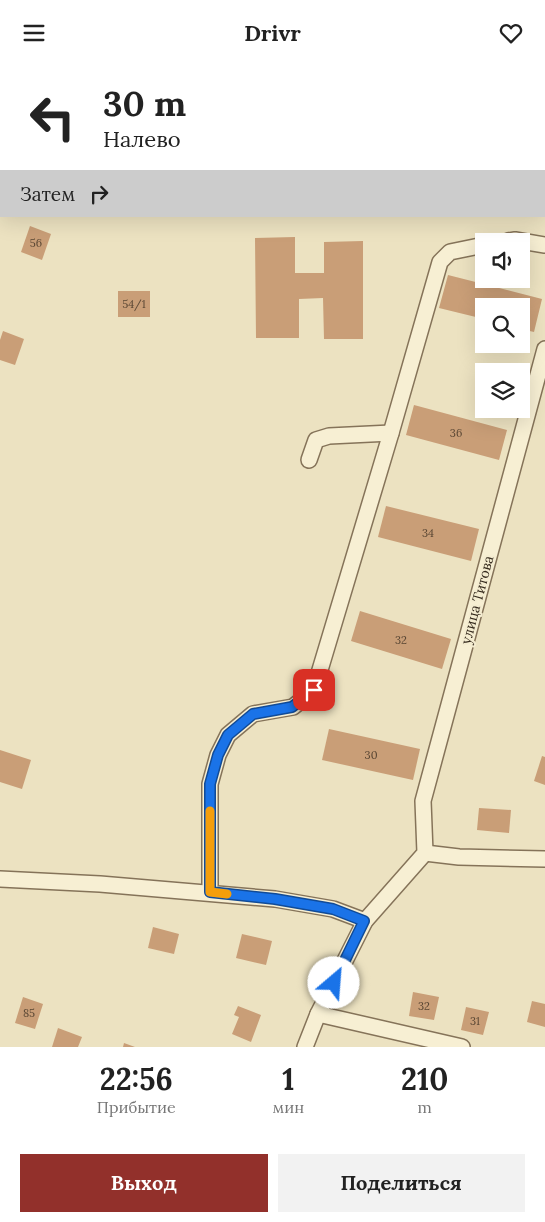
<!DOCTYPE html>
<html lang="ru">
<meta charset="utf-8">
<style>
:root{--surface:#fff;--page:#f2f2f2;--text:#222;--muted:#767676;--accent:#92302b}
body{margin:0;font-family:Lora,serif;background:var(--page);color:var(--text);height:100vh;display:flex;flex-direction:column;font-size:19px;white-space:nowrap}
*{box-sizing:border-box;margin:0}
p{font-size:16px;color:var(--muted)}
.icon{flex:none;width:28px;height:28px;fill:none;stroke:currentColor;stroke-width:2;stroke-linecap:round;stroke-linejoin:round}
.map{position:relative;height:982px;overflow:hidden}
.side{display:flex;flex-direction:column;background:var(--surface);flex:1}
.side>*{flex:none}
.top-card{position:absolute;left:0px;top:0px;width:545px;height:152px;box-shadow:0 5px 20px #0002;background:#fff;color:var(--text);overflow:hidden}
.fabs{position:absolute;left:475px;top:168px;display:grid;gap:10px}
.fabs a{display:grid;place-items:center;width:55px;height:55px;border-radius:0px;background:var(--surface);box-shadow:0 5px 20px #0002;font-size:25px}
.pin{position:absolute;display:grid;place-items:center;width:42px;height:42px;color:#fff;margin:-21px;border-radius:10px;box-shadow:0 2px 8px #0006}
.me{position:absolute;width:55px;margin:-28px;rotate:27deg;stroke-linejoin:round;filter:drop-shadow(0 0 4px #0008)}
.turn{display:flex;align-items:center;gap:18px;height:105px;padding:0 20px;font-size:22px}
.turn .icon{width:65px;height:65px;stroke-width:2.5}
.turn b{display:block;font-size:35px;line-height:42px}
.then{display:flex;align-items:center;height:48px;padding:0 20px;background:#0003;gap:10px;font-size:19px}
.eta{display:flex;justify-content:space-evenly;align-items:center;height:85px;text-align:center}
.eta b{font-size:30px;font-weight:700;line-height:35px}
.action{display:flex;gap:10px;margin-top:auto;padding:10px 20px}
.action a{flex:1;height:58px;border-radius:0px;background:var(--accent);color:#fff;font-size:20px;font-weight:700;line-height:58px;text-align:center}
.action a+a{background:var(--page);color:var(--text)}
header{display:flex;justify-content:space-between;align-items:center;height:65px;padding:0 20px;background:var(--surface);font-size:22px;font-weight:700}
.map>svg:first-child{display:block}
.building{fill:#c99e77}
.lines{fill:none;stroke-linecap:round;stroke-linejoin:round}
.minor-casing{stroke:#857359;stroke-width:18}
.minor{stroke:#f7efd3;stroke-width:15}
.route-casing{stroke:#114b97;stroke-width:12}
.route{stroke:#1a73e8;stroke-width:9}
.slow{stroke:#f59e0b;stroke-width:9}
.labels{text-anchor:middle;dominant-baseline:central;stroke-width:4;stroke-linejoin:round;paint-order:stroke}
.number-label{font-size:11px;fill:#5a4734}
.street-label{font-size:14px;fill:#352a1d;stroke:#f4ecd0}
</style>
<header><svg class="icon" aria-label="menu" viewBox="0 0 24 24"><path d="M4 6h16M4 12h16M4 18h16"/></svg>Drivr<svg class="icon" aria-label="heart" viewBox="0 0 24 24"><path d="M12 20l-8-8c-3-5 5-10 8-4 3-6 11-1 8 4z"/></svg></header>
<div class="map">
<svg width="545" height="982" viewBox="0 0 545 982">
<rect width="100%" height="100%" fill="#ece2c1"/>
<g class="building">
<path d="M30,161L51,169L42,195L21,187Z"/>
<path d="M295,172V208H324V177L363,176V274H324L323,233L299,234V273H256L255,173Z"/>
<path d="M448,210L542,234L534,267L521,264V241H484V254L439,243Z"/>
<rect x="118" y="226" width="32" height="26"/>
<path d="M3,266L24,274L15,300L0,295V275Z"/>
<path d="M414,340L507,365L499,395L406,370Z"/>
<path d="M386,441L479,464L471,496L378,472Z"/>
<path d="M360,546L451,574L442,604L351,576Z"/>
<path d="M329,664L420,684L413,715L322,695Z"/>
<path d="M0,685L31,695L22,724L0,717Z"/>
<path d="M542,691L545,692V720L534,716Z"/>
<path d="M479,743L511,745L509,768L477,765Z"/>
<path d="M153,862L179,869L174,889L148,883Z"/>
<path d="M242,869L272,876L266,900L236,893Z"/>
<path d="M413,927L439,932L434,955L409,951Z"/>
<path d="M23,932L43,939L35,964L15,958Z"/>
<path d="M532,936L545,939V962L527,957Z"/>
<path d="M238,941L261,950L251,977L232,969L239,952L234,950Z"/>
<path d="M466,942L489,947L483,970L461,965Z"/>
<path d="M58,963L82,972L78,982H52Z"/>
<path d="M124,978L135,982H123Z"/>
</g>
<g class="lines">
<g class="minor-casing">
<g id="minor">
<path d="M0,117L1,118"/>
<path d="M508,176L515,175L545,180"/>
<path d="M309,395L316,375L329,371L391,368"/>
<path d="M425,788L459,792L545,794"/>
<path d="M0,814L100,819L275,834L333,844L365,856"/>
<path d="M210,827V719L218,690L228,670L253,649L293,642L314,625L391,368L440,197L450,187L484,180"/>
<path d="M318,949L462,982"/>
<path d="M305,982L318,949L365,856L425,788L423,736L545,284"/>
</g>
</g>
<use href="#minor" class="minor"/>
</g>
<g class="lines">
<g class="route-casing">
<path id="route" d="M314,625L292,642L253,649L228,670L218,690L210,719V827L275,834L333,844L364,856L334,918"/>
</g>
<use href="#route" class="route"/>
<path class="slow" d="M210,746V827L227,829"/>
</g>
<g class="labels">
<g class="number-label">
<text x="36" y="178">56</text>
<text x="134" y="239">54/1</text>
<text x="456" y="368">36</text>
<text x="428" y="468">34</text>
<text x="401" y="575">32</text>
<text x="371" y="690">30</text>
<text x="424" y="941">32</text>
<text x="29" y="948">85</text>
<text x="475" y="956">31</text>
</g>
<g class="street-label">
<text transform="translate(477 535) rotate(-75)">улица Титова</text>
</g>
</g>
</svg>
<div class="fabs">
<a><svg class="icon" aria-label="sound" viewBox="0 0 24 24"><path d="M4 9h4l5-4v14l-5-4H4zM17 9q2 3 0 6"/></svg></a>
<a><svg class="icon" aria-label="search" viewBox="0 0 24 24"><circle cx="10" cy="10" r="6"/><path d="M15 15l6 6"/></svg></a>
<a><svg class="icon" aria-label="layers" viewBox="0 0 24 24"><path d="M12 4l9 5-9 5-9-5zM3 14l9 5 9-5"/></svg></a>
</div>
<div class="pin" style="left:314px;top:625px;background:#d93025"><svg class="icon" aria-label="arrive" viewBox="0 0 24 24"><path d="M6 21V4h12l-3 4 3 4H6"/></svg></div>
<svg class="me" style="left:334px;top:918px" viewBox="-20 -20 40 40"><circle r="19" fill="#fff"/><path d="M0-13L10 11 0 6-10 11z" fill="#1a73e8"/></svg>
<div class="top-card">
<div class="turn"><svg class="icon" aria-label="left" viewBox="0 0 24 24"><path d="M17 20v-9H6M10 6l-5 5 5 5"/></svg><div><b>30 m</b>Налево</div></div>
<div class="then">Затем<svg class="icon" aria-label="right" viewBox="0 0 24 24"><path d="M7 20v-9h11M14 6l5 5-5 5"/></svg></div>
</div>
</div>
<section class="side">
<div class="eta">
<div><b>22:56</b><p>Прибытие</p></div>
<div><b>1</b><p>мин</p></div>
<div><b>210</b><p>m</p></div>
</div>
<div class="action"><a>Выход</a><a>Поделиться</a></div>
</section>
